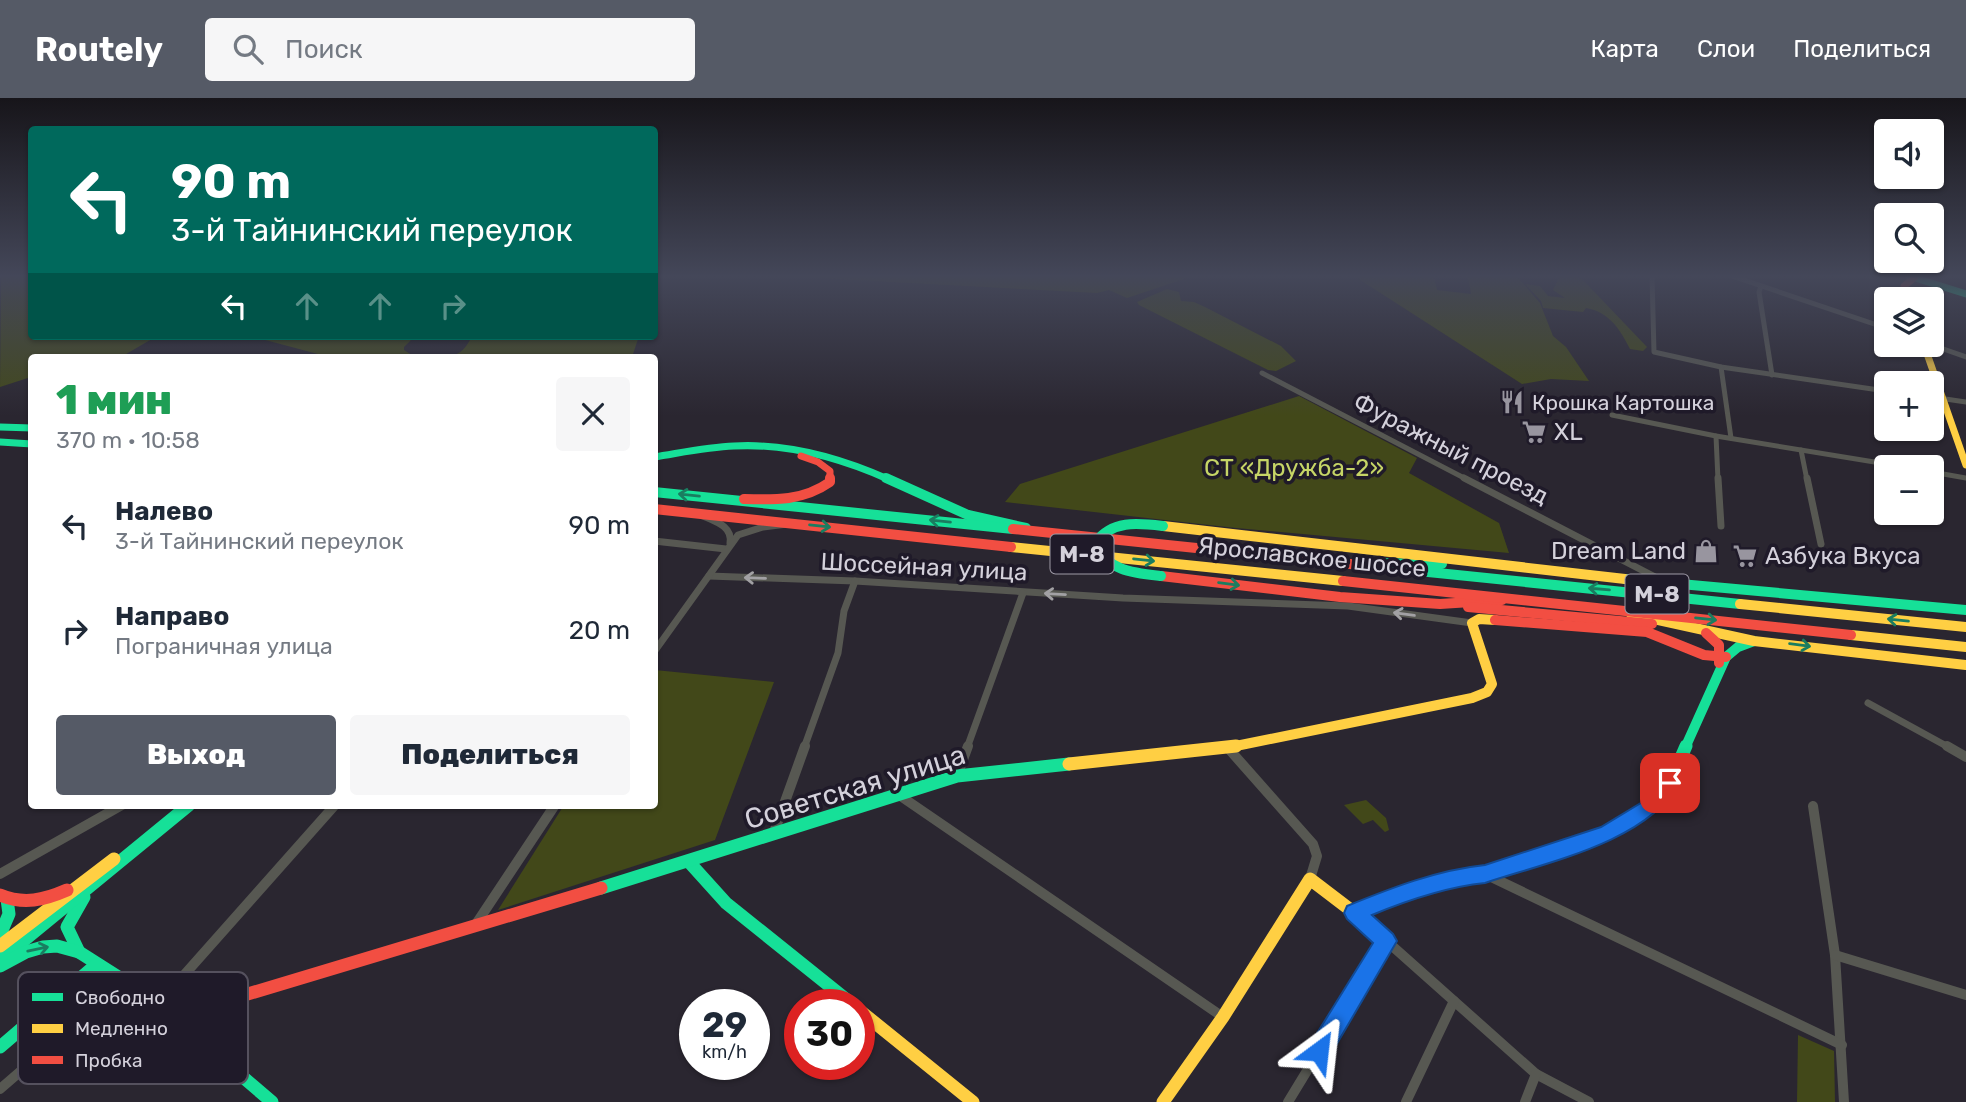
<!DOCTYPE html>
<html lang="ru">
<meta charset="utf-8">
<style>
:root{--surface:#fff;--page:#f6f6f7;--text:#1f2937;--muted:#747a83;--accent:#555a66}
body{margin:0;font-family:Rubik,sans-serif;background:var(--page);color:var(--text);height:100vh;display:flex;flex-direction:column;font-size:26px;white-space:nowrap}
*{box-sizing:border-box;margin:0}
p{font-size:23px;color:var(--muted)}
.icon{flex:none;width:38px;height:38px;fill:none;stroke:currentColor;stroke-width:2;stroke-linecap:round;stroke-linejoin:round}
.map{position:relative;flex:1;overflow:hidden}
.panel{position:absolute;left:28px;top:256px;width:630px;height:455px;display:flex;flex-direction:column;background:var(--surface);border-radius:7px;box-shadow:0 2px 5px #0004}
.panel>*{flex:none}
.top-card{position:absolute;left:28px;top:28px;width:630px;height:214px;border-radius:7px;box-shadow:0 2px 5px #0004;background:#00695c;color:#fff;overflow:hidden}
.fabs{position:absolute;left:1874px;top:21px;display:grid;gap:14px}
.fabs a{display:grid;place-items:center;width:70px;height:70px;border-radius:7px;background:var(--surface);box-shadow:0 2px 5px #0004;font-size:35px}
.speed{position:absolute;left:679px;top:891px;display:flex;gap:14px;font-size:35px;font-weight:700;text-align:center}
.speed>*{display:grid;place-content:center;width:91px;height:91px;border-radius:50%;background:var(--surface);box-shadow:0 2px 5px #0004;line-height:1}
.speed small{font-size:18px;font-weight:400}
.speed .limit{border:10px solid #d22;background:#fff;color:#111}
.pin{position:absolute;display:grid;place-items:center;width:60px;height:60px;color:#fff;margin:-30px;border-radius:14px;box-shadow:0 4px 10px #0006}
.me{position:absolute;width:77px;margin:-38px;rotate:30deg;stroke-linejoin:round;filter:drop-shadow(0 0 5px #0008)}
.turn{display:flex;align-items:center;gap:24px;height:147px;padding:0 28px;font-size:32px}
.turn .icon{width:91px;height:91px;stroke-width:2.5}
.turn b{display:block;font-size:49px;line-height:60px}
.lanes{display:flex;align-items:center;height:66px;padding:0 28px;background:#0003;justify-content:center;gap:35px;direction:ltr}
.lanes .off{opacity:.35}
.round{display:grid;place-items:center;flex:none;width:74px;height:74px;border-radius:7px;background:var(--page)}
.overview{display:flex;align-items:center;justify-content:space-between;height:119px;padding:0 28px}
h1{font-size:42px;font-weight:800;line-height:52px;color:#1e9e55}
.primary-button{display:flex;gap:14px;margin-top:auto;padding:14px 28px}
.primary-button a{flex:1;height:80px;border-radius:7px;background:var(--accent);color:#fff;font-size:28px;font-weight:800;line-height:80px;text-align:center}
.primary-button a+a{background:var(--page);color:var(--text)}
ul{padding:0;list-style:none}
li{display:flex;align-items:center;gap:21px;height:105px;padding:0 28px}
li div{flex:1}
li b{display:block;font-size:26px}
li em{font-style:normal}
header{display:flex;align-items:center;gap:42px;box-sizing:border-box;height:98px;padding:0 35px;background:var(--accent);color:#fff}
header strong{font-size:33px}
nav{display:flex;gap:38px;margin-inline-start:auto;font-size:24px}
.search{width:490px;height:63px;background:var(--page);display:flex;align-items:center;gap:18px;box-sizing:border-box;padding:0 24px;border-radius:7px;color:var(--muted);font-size:26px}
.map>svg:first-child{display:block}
.green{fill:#424819}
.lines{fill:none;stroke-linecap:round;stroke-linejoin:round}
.street-far2{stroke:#575852;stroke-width:5}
.street-far1{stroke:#575852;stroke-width:7}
.street{stroke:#575852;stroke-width:10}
.fast-far2{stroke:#16e098;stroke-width:7}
.fast-far1{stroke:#16e098;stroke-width:10}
.fast{stroke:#16e098;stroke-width:13}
.slow-far2{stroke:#ffcf43;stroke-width:7}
.slow-far1{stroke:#ffcf43;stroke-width:10}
.slow{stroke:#ffcf43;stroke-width:13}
.jam-far2{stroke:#f24e42;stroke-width:7}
.jam-far1{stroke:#f24e42;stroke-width:10}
.jam{stroke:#f24e42;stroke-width:13}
.fast-bridge{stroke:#16e098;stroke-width:10}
.oneway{stroke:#1a7d60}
.oneway2{stroke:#a2a1a4}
.route{fill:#1a73e8;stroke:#114b97;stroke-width:2}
.labels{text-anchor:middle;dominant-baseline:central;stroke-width:7;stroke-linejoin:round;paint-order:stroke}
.far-poi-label{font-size:21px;fill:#d4d1db;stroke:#1f1a29;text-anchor:start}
.shield{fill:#1f1a29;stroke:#9e9aa6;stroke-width:2}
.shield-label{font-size:23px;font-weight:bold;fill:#d4d1db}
.poi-label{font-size:24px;fill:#d4d1db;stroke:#1f1a29;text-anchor:start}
.street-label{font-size:24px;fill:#d4d1db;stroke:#1f1a29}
.park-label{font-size:24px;fill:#c6d566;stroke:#1f1a29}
.near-street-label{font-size:28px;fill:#d4d1db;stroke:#1f1a29}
.key{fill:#1f1a29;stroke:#55515e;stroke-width:2}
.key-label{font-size:19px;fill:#d4d1db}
</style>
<header>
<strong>Routely</strong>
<div class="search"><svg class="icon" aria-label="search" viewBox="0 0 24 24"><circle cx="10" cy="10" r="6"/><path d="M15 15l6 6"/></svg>Поиск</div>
<nav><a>Карта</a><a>Слои</a><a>Поделиться</a></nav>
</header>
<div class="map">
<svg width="1966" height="1004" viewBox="0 0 1966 1004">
<rect width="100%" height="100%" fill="#2a2630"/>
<g class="green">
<path d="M1,178H31L32,238H157L121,259L61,257L32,259L31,279L0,289Z"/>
<path d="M780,178H1193L1127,200L1109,192L1097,195Z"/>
<path d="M1354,178H1434L1437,192L1471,196L1468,178H1517L1540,205L1553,238L1566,249L1589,283L1551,281L1522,286Z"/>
<path d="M1560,178H1577L1584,183L1647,249L1643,253L1630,251C1620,231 1609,214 1586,210L1583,214L1543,210L1541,203L1525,186L1540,188L1548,198L1565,200L1553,192Z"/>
<path d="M1167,191L1179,194L1181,203L1194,204L1205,209L1281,248L1296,263L1276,273L1268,272L1139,207L1137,204Z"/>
<path d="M250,238H428L411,242L404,249V252L415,259H329Z"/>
<path d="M468,238H639L632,259H446C458,257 464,253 470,242Z"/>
<path d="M1299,298L1417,360L1409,375L1499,425L1509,455L1236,430L1005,404L1020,386Z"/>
<path d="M655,572L774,584L715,742L498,812L564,707H654Z"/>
<path d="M1366,702L1386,720L1389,732L1385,734L1373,722L1363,726L1344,707Z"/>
<path d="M1798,937L1834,953L1835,1004H1797Z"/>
</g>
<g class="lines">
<g class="street-far2">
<path d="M1652,178L1654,254L1721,269L1886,293"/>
<path d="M1732,178L1886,230"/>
<path d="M1761,188L1759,194L1772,277"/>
<path d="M1932,247L1966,259"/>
<path d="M1721,269L1731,340"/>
<path d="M1262,275L1468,382"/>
<path d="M1932,299L1966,304"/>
<path d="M1612,317L1716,338L1905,369"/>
<path d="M1716,338L1718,382"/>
<path d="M1801,352L1807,382"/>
<path d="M1932,374L1966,380"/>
</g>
<g class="street-far1">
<path d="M1464,380L1659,481"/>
<path d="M1718,380L1721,428"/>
<path d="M1807,380L1821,446"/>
<path d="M699,416C713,423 733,427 730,445"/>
<path d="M654,443L726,451"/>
<path d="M709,478L855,483L1123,500L1348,508L1472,525"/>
<path d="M654,554L738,437L763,429L787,426"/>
<path d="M1868,605L1950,650"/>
<path d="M804,650L838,555L844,513L855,483"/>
<path d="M967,650L1023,495"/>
</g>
<g class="street">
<path d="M1947,648L1966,659"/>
<path d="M1228,650L1313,746L1317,758L1310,781"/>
<path d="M957,678L968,648"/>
<path d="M899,697L1223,919"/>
<path d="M1813,708L1835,857L1844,1004"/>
<path d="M773,737L805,648"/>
<path d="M0,776L122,707"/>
<path d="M1485,776L1842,947"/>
<path d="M1354,814L1536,976L1589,1004"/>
<path d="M476,826L555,707"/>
<path d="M1835,857L1966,897"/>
<path d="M161,903L335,707"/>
<path d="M0,991L95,909"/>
<path d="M1288,1004L1386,843"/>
<path d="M1406,1004L1454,903"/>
<path d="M1525,1004L1536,976"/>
</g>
<g class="fast-far2">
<path d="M1909,178L1966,196"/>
<path d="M0,329L32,330"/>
<path d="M0,344L32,346"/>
<path d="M654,359C680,355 707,349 734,348C788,345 841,360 890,382"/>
</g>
<g class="fast-far1">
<path d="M886,380L968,417L1026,430"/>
<path d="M654,394L1013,431"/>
<path d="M1370,465L1442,466"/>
<path d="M1379,469L1740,506"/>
<path d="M1625,481L1966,512"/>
<path d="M1685,650L1726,559L1738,549L1754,543"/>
</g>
<g class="fast">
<path d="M689,764L726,805L852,906"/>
<path d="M601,790L957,678L1069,666"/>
<path d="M1354,815L1418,791L1485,776L1608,735L1651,708L1670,685L1686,648"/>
<path d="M0,837L9,816L7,801"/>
<path d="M79,854L67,829L84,799"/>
<path d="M0,862L189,707"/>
<path d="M0,868L26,854L43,849L57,848L79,854L178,917L210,951L272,1004"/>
<path d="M0,949L97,866"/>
</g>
<path class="slow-far2" d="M1924,247L1966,367"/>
<g class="slow-far1">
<path d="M1163,428L1625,481"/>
<path d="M1011,449L1343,483"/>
<path d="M1740,506L1966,529"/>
<path d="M1631,516L1754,543L1966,567"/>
<path d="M1851,537L1966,549"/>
<path d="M1226,650L1472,600L1487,594L1492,586L1472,525L1479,521L1495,522"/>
</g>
<g class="slow">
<path d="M1069,666L1236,648"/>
<path d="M0,848L114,761"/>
<path d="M859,912L973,1004"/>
<path d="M1163,1004L1223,919L1310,781L1348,810"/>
</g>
<g class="jam-far2">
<path d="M1905,201L1904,188L1914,180"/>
<path d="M801,358L818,364L830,373V382"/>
</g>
<g class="jam-far1">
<path d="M744,401C775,402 803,403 830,384V380"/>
<path d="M654,411L1011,449"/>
<path d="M1013,431L1379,469"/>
<path d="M1161,478L1340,499L1440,506L1502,502"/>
<path d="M1343,483L1851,537"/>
<path d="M1468,509L1652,526"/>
<path d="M1495,522L1647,534L1704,557L1726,559"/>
<path d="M1706,535L1719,547V565"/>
</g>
<g class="jam">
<path d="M0,797C24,807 44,802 67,792"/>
<path d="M178,917L601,790"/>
</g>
<path class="fast-bridge" d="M1161,478C1133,475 1107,473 1095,445C1112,422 1137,425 1163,428"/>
</g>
<defs><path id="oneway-shaft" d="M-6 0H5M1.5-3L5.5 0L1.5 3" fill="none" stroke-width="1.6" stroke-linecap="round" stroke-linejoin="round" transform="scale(1.75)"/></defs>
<g class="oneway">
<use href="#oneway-shaft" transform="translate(689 397) rotate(-174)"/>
<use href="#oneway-shaft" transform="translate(940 423) rotate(-174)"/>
<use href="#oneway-shaft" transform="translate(820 428) rotate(6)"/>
<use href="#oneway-shaft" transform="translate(1144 462) rotate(6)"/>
<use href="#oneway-shaft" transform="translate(1229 486) rotate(7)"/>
<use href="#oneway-shaft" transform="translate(1599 491) rotate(-175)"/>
<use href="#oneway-shaft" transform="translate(1706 521) rotate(6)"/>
<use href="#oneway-shaft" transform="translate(1898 522) rotate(-174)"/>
<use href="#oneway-shaft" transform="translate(1800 547) rotate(7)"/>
<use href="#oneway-shaft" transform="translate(38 851) rotate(-12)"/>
</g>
<g class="oneway2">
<use href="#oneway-shaft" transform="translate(755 480) rotate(-178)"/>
<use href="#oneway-shaft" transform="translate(1055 496) rotate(-177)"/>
<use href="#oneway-shaft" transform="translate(1404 516) rotate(-172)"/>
</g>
<linearGradient id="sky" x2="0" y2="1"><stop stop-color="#17151a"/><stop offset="0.56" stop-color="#444759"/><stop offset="1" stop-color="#444759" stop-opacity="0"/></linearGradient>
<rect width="1966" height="318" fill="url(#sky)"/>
<path class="route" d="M1670,678L1677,680L1679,685C1648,744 1544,765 1485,785C1446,789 1408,802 1372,817L1393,836L1397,843L1328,961L1319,964L1311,961L1308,953L1311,945L1373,845L1347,821L1344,815L1347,808C1391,790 1437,772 1485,767L1601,729L1644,703L1663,680Z"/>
<defs>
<g id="restaurant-bare" transform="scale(1.89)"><path d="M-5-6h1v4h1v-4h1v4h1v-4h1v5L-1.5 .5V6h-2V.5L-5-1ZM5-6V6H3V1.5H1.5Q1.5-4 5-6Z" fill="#98959f" stroke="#1f1a29" stroke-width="2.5" paint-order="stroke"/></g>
<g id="supermarket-bare" transform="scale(1.89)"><path d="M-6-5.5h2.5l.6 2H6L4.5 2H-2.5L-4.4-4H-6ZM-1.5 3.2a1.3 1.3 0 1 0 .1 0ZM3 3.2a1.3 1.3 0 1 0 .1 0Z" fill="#98959f" stroke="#1f1a29" stroke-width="2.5" paint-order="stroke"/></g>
<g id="shop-bare" transform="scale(1.89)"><path d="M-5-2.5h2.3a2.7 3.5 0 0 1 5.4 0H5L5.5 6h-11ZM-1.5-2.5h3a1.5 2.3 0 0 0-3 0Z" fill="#98959f" stroke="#1f1a29" stroke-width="2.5" paint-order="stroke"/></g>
</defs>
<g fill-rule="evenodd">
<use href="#restaurant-bare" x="1512" y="304"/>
<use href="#supermarket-bare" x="1534" y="334"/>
<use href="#shop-bare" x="1706" y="453"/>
<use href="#supermarket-bare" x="1745" y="458"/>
</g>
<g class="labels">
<g class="far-poi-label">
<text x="1532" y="304">Крошка Картошка</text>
</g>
<g class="shield">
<rect x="1050.5" y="436.5" width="63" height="39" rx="5"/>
<rect x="1625.5" y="476.5" width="63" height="39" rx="5"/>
</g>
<g class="shield-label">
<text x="1082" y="456">М-8</text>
<text x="1657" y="496">М-8</text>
</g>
<g class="poi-label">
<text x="1554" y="334">XL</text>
<text x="1686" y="453" text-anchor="end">Dream Land</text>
<text x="1765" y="458">Азбука Вкуса</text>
</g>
<g class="street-label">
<text transform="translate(1451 351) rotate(27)">Фуражный проезд</text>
<text transform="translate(1312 459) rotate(6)">Ярославское шоссе</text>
<text transform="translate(924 469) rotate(3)">Шоссейная улица</text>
</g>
<g class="park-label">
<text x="1294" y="370">СТ «Дружба-2»</text>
</g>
<g class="near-street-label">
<text transform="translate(855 689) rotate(-17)">Советская улица</text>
</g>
</g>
<rect x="18" y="874" width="230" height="112" rx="10" class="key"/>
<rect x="32" y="895" width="31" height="8" fill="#16e098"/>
<rect x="32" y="926" width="31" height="9" fill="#ffcf43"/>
<rect x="32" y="958" width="31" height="8" fill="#f24e42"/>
<g class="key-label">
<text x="75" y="906">Свободно</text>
<text x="75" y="937">Медленно</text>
<text x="75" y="969">Пробка</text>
</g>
</svg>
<div class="fabs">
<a><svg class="icon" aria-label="sound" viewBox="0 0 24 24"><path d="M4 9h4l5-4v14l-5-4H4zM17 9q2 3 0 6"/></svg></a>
<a><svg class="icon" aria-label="search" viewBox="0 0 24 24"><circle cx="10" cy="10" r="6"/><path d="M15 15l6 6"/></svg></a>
<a><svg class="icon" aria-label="layers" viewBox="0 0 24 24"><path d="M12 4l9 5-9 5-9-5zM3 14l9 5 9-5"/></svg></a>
<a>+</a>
<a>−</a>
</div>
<div class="speed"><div>29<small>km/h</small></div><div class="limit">30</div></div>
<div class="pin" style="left:1670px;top:685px;background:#d93025"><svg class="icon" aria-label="arrive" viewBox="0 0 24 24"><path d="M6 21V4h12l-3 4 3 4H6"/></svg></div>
<svg class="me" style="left:1319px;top:953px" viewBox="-20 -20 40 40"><path d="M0-17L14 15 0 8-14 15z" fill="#1a73e8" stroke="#fff" stroke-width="4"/></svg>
<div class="top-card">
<div class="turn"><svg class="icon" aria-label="left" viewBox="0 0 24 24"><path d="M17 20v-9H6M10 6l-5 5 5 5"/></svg><div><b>90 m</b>3-й Тайнинский переулок</div></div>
<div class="lanes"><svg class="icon" aria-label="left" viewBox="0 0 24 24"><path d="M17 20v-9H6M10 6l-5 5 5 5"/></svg><svg class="icon off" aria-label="ahead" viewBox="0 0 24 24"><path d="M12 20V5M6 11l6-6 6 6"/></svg><svg class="icon off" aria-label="ahead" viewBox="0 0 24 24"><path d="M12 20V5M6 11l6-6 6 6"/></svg><svg class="icon off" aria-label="right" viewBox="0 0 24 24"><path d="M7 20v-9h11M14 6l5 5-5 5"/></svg></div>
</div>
<section class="panel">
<div class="overview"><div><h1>1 мин</h1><p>370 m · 10:58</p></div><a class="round"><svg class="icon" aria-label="close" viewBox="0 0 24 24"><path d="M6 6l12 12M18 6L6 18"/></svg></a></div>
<ul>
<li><svg class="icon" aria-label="left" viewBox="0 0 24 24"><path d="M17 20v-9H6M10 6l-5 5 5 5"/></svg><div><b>Налево</b><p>3-й Тайнинский переулок</p></div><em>90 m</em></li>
<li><svg class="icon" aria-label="right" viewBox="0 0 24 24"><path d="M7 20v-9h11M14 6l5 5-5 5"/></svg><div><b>Направо</b><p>Пограничная улица</p></div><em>20 m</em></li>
</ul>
<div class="primary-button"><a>Выход</a><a>Поделиться</a></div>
</section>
</div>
